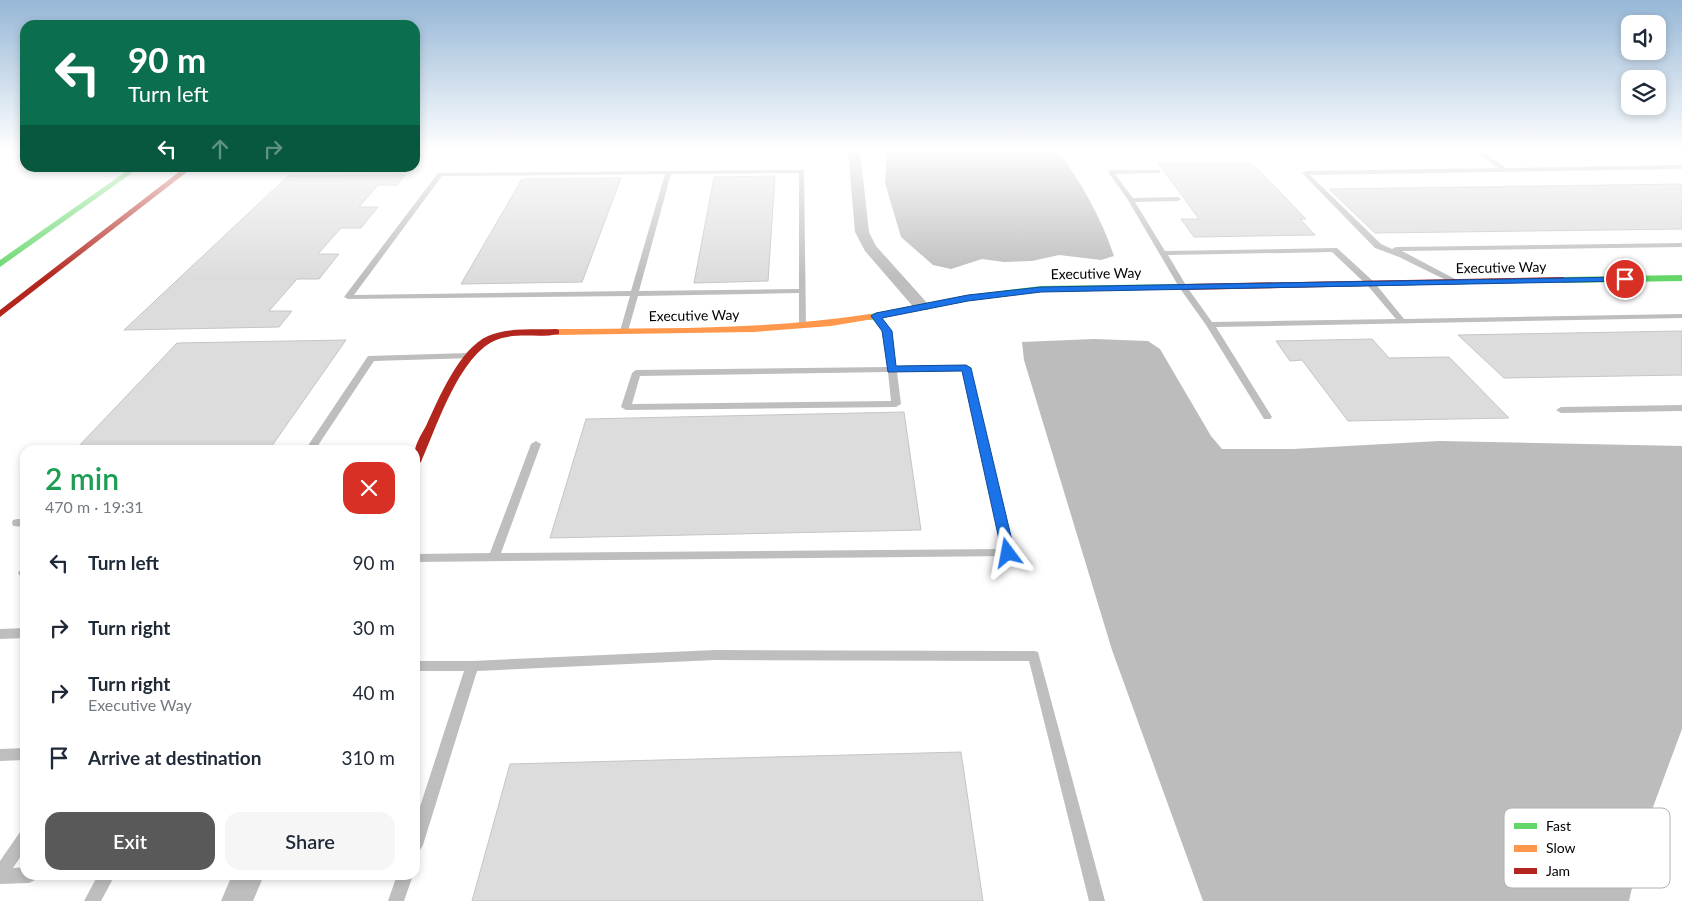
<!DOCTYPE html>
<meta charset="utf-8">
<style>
:root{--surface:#fff;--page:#f6f6f7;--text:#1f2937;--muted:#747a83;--accent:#595959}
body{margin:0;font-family:Lato,sans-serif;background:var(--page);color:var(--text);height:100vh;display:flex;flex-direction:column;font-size:19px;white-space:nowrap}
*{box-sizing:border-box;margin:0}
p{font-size:16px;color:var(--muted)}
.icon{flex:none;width:28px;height:28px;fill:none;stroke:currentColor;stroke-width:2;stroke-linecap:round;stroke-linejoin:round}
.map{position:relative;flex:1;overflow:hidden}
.panel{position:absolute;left:20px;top:445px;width:400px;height:435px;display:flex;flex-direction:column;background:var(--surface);border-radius:15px;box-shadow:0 2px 8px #0003}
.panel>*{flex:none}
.guide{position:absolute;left:20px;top:20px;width:400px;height:152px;border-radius:15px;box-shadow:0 2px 8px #0003;background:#0b6e4f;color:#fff;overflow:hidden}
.tools{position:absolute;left:1621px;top:15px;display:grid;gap:10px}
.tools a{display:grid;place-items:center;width:45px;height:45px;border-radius:10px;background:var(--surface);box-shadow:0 2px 8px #0003;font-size:25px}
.pin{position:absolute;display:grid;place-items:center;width:42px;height:42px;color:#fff;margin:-21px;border:2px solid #fff;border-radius:50%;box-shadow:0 1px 5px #0007}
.me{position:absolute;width:55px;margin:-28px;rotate:347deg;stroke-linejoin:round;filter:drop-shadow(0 0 4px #0008)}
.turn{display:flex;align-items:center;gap:18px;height:105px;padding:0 25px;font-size:22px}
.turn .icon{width:65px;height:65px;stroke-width:2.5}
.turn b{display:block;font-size:35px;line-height:42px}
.lanes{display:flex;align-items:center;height:48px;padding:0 25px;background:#0003;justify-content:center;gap:25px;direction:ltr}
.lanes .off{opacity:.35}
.round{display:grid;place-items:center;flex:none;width:52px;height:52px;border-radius:15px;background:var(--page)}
.head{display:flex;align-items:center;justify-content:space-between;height:85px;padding:0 25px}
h1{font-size:30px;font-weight:600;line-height:38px;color:#1e9e55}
.primary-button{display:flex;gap:10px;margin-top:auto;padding:10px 25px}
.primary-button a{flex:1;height:58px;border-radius:15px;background:var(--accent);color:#fff;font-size:20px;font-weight:600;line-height:58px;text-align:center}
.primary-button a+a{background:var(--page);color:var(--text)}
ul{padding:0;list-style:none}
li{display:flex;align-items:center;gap:15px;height:65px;padding:0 25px}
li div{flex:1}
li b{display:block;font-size:19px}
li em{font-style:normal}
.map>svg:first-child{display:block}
.water{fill:#bcbcbc}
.building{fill:#dcdcdc;stroke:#c5c5c5}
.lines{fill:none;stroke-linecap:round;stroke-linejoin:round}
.lane{fill:#bebebe;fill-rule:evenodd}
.street{fill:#bebebe;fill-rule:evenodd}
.fast{fill:#63d668;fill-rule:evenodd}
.slow{fill:#ff974d;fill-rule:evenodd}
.jam{fill:#b3261e;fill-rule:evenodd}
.route{fill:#1a73e8;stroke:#114b97}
.labels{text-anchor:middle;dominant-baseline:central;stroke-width:5;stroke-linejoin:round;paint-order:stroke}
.street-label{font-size:14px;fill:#000;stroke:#fff}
.key{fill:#fff;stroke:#b2b2b2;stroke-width:1}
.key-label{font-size:14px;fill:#000}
</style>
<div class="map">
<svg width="1682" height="901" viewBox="0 0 1682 901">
<rect width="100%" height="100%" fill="#fff"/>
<g class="water">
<path d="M887,151H1058C1081,182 1102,219 1114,256L1101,260L1059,255L1032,261L1004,262L982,259L951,269L933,265L901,237L885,183Z"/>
<path d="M1094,339L1148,341L1160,349L1211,436L1222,449H1293L1439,441L1682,446V729L1646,826L1629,901H1203L1112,650L1024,360L1022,342Z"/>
</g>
<g class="building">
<path d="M1158,163H1252L1306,219H1300L1315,235L1194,237L1181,219H1199Z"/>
<path d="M405,175L397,185H378L359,207H378L361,228H341L318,254H339L319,279H297L269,311H292L279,327L124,330L288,176Z"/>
<path d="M775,176L768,281L694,283L714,177Z"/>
<path d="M621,178L582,282L461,284L522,179Z"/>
<path d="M1682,184V229L1375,233L1329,189Z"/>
<path d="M1682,331V375L1504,378L1458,335Z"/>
<path d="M1372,339L1389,358L1449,357L1509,418L1348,421L1302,360L1290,361L1276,341Z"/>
<path d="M346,340L269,450H75L177,343Z"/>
<path d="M904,412L921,530L550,538L586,419Z"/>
<path d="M961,752L983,901H472L510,764Z"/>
</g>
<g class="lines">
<g class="lane">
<path d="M1475,151H1482L1506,168L1682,165V169L1310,175L1381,244L1392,249L1396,247L1682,243V247L1402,251L1457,280L1458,282L1454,284L1399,257L1375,248L1302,173L1305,171L1498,168Z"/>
<path d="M804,170L806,328H800L799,326V293L638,296L628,331L624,334L620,331L630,296L348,299L344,297L438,173ZM799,173V289L639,291L671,174ZM665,174L631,291L354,295L442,176Z"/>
<path d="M1111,170H1160V172L1158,173L1115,174L1133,198L1178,197L1181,199L1178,201L1135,202L1165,251L1337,248L1374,282L1404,319L1682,314V318L1216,327L1272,417L1270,419H1264L1206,325L1179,287L1128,200L1108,172ZM1332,252L1368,286L1396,319L1212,322L1187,287L1168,255Z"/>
<path d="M873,314H879L891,331L896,366L966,365L970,368L1015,553L1013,556L415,562V554L490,553L531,444L536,441L541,444L501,553L1002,549L962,371L897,372L901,404L896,407L626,410L621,407L632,373L636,370L887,367L883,331L872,316ZM888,372L891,401L632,404L640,376Z"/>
<path d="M469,353L473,356L472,358L374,361L315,450H305L368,356Z"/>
<path d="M1682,405V411L1561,413L1556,410L1561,407Z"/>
<path d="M17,519H25V527L13,526L12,523L13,520Z"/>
<path d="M24,569H25V577L20,576L18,573L20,570Z"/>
<path d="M25,628V638L0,639V629Z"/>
<path d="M715,650L1034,651L1038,652L1105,901H1089L1029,661L715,660L477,671L423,845L420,850L415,852V822L464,671H415V661H472Z"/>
<path d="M25,748V760L0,761V749Z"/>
<path d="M25,830V850L13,868L25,867V875H37L35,880L29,883L0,884V861L20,832Z"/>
<path d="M98,875H115L101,901H84Z"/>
<path d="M397,875H413L404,901H388Z"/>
</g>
<g class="street">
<path d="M848,151H860L869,232L876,246L928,304L930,307L928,310H916L865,251L855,232Z"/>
<path d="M232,875H264L253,901H221Z"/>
</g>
<g class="fast">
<path d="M131,168H139L0,267V260Z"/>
<path d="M1682,275V281L1563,283L1559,280L1563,277Z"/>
<path d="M1183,284L1187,287L1186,289L1041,292L968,301L870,320L865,317L870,314L968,295L1041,286Z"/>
</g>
<path class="slow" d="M870,314L873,315V319L831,326L753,332L556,335L551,332L556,329C661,328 766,330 870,314Z"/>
<g class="jam">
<path d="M184,168H192L0,317V310Z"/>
<path d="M1563,277L1567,280L1566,282L1183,290L1179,287L1183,284Z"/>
<path d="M556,329L559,330V334C541,338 521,333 502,338C461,348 437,427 421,462L415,466C415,461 414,455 415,450C416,443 422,433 426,426C439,398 459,349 488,336C509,327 533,330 556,329Z"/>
</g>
</g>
<linearGradient id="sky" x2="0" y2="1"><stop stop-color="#96b7d6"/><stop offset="0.54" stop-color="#fff"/><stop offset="1" stop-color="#fff" stop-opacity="0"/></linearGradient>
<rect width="1682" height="278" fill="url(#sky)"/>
<path class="route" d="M1625,277L1629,279L1628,281L1041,292L968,301L882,318L892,331L896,366L966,365L971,368L1015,553L1008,557L1002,553L962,371L888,372L882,331L871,316L876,313L968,295L1041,287Z"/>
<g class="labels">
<g class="street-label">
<text transform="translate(1501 267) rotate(-1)">Executive Way</text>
<text transform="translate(1096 273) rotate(-1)">Executive Way</text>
<text transform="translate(694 315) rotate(-1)">Executive Way</text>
</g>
</g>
<rect x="1504" y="808" width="166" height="80" rx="8" class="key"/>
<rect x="1514" y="823" width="23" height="6" fill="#63d668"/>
<rect x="1514" y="845" width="23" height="7" fill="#ff974d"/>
<rect x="1514" y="868" width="23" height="6" fill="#b3261e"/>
<g class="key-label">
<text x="1546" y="831">Fast</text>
<text x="1546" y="853">Slow</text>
<text x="1546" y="876">Jam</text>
</g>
</svg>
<div class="tools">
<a><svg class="icon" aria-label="sound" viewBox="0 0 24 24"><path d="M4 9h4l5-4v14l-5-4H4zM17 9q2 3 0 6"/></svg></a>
<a><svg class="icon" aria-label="layers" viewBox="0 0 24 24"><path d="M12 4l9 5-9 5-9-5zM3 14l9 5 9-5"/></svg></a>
</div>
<div class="pin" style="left:1625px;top:279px;background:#d93025"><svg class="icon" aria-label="arrive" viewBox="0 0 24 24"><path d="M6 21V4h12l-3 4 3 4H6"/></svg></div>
<svg class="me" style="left:1008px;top:553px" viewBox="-20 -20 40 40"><path d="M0-17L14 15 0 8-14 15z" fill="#1a73e8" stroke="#fff" stroke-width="4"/></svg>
<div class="guide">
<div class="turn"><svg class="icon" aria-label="left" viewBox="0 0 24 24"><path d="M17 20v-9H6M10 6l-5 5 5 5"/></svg><div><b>90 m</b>Turn left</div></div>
<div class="lanes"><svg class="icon" aria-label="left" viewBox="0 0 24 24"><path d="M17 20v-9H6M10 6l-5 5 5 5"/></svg><svg class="icon off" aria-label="ahead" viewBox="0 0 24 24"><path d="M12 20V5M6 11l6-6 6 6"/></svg><svg class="icon off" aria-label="right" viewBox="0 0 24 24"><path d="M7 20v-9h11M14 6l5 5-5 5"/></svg></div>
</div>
<section class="panel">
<div class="head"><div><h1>2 min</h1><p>470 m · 19:31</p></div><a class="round" style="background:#d93025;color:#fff"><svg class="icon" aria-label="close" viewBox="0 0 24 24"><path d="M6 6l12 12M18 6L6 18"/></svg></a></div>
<ul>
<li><svg class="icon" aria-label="left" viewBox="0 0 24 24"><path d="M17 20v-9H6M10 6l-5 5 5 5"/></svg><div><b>Turn left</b></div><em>90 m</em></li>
<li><svg class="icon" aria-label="right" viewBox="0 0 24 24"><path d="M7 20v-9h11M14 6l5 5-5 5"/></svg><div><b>Turn right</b></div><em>30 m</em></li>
<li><svg class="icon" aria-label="right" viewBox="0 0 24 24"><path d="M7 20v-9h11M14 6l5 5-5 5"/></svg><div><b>Turn right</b><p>Executive Way</p></div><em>40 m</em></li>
<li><svg class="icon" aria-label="arrive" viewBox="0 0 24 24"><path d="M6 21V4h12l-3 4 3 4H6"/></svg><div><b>Arrive at destination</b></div><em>310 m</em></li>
</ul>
<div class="primary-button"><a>Exit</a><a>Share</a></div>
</section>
</div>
